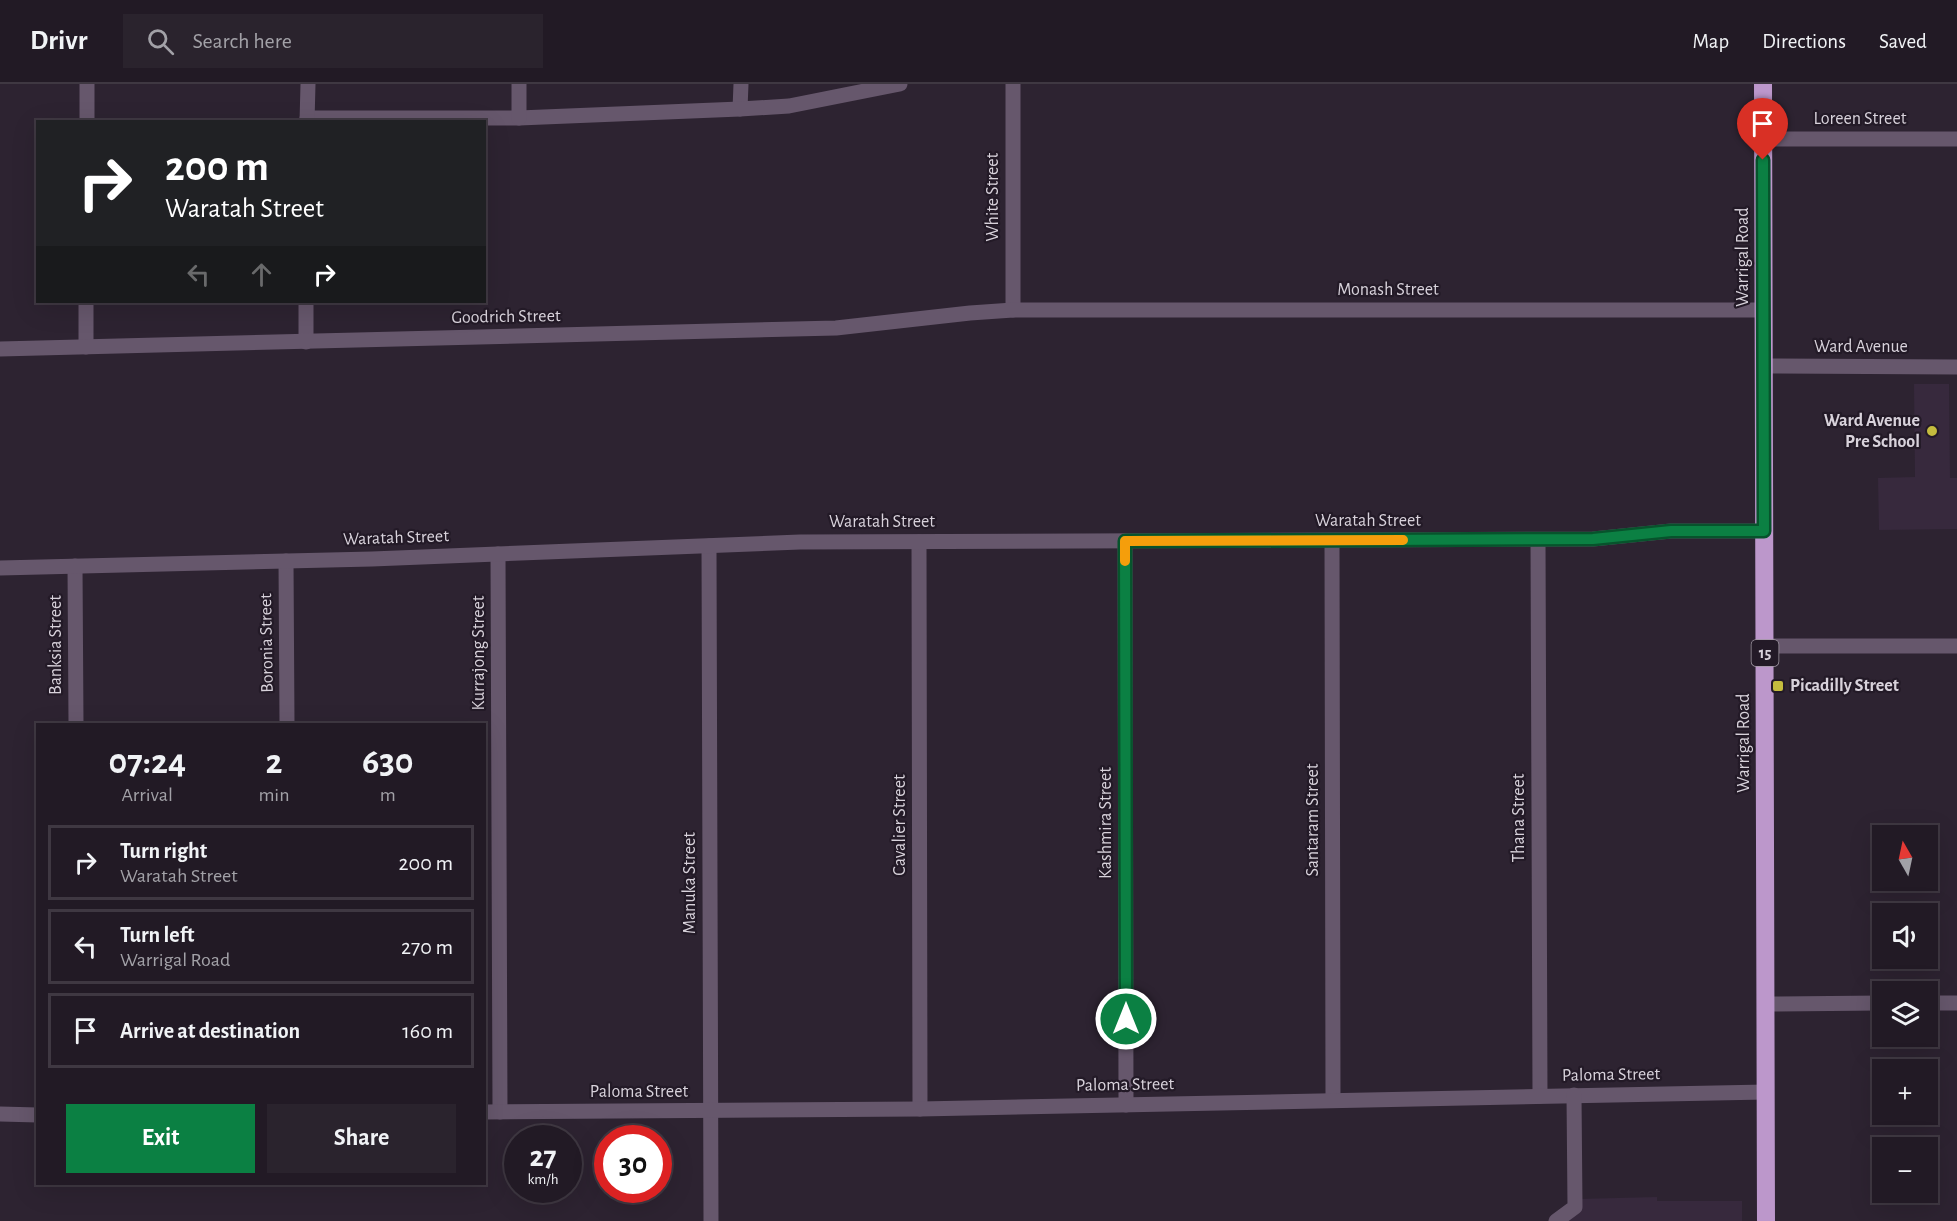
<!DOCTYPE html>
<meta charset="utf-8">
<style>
:root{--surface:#221a25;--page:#2a232d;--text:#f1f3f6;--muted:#a2a1a7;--line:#3f3842;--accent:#0b8043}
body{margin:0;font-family:"Alegreya Sans",sans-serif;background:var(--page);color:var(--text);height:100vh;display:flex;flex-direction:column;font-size:22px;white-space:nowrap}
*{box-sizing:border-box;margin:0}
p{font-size:20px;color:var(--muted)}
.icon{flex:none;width:33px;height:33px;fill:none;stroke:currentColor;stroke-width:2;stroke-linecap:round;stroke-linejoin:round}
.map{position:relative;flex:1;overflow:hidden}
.side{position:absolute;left:36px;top:639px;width:450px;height:462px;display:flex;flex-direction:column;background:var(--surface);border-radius:0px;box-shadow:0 6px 24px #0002,0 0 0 2px var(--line)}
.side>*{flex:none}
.hud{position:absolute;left:36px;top:36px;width:450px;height:183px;border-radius:0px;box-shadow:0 6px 24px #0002,0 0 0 2px var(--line);background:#202124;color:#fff;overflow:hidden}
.needle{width:39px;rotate:351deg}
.buttons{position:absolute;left:1872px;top:741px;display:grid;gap:12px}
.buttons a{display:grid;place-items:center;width:66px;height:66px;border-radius:0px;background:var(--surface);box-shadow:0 6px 24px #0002,0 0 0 2px var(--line);font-size:30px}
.speed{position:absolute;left:504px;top:1041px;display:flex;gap:12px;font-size:30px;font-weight:700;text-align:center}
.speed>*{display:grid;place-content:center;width:78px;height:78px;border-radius:50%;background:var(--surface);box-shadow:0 6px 24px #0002,0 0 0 2px var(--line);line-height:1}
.speed small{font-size:15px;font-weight:400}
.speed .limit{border:9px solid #d22;background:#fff;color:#111}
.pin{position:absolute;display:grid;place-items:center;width:51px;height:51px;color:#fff;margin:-62px -26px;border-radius:50% 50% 50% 0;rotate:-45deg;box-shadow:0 0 6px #0007}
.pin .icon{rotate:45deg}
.me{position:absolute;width:66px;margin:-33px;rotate:0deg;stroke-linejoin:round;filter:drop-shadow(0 0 4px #0008)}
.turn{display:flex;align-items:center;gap:21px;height:126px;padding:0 30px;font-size:27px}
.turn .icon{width:78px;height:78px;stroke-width:2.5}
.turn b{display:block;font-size:42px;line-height:51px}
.lanes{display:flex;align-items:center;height:57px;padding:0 30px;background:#0003;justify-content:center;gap:30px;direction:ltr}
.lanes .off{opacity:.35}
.eta{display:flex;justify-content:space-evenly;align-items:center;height:102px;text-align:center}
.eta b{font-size:36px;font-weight:700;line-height:42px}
.cta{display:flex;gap:12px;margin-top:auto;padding:12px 30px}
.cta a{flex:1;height:69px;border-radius:0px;background:var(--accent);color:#fff;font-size:24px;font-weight:700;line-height:69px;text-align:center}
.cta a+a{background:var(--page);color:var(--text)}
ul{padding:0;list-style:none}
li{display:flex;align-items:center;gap:18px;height:75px;margin:0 12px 9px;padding:0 18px;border:3px solid var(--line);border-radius:0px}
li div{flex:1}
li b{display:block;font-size:22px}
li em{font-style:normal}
header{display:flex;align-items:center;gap:36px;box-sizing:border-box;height:84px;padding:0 30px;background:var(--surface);border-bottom:2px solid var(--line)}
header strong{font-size:28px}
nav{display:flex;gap:33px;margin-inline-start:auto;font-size:21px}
.search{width:420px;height:54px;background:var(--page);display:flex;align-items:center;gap:15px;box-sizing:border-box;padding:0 21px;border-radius:0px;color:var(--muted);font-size:22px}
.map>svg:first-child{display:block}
.built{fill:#37293d}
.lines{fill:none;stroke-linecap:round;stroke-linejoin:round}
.minor{stroke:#66576c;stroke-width:15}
.highway{stroke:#bc97cb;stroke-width:18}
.route-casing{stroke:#07532c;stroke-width:15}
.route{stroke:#0b8043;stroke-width:10}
.slow{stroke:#f59e0b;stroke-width:10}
.poi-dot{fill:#c4bc3e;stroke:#231a27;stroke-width:2}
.labels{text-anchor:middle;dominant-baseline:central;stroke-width:4.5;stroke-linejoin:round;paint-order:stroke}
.shield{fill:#231a27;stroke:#a29ba5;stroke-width:1.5}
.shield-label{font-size:16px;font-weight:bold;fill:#d8d2db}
.street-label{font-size:18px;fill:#d8d2db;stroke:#231a27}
.poi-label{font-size:18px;font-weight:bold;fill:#d8d2db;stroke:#231a27;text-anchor:end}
</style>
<header>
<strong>Drivr</strong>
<div class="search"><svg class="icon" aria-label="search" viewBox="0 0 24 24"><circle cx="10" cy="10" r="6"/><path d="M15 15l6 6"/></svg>Search here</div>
<nav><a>Map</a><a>Directions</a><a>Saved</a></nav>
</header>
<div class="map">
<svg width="1957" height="1137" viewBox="0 0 1957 1137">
<rect width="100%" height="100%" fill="#2d2331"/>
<g class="built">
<path d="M1914,300H1949L1950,394H1957V445L1879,446L1878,394L1915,393Z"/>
<path d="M1657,1113V1117H1742V1137H1567L1578,1115Z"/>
</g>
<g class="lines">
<g class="minor">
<path d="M740,25L741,0"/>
<path d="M307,34H519L740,25L789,22L900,0"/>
<path d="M519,34V0"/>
<path d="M87,38V0"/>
<path d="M307,38L308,0"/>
<path d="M1763,55H1957"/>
<path d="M1013,226V0"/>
<path d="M306,258V218"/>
<path d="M86,263V218"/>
<path d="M0,265L836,244L970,229L1013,226H1764"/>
<path d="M1764,282L1957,283"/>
<path d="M1538,456L1540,1012"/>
<path d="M1125,457L1126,1021"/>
<path d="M1332,457L1333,1016"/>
<path d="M919,458L920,1025"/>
<path d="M709,462L711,1137"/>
<path d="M498,470L500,1028"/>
<path d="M286,477L287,640"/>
<path d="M75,482L76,640"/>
<path d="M0,484L372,475L800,458L1593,455L1671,447H1764"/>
<path d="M1765,562H1957"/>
<path d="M1928,919H1957"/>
<path d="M1766,920L1882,919"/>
<path d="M484,1028L920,1025L1766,1008"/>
<path d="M0,1030L38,1031"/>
<path d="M1556,1137L1575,1123L1574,1011"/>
</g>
<path class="highway" d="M1763,0L1766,1137"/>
</g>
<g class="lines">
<g class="route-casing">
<path id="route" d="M1126,935L1125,457L1593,455L1671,447H1764L1763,76"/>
</g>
<use href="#route" class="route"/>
<path class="slow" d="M1125,477V457L1403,456"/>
</g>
<g class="poi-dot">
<circle cx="1932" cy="347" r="6"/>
<rect x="1772" y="596" width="12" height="12" rx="3"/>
</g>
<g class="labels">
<rect class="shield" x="1751.5" y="556" width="27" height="26" rx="4.5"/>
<g class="shield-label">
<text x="1765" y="569">15</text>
</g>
<g class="street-label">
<text x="1860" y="35">Loreen Street</text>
<text transform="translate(993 113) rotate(-90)">White Street</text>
<text transform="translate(1743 173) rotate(-90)">Warrigal Road</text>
<text x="1388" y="206">Monash Street</text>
<text transform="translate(506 233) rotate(-1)">Goodrich Street</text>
<text x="1861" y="263">Ward Avenue</text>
<text x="1368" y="437">Waratah Street</text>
<text x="882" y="438">Waratah Street</text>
<text transform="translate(396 454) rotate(-2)">Waratah Street</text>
<text transform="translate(267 559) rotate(-91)">Boronia Street</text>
<text transform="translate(56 561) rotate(-90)">Banksia Street</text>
<text transform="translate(479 569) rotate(-90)">Kurrajong Street</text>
<text transform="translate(1744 659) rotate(-90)">Warrigal Road</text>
<text transform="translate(1519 734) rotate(-90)">Thana Street</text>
<text transform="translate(1313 736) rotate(-90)">Santaram Street</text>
<text transform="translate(1106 739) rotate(-90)">Kashmira Street</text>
<text transform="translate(900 741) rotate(-90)">Cavalier Street</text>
<text transform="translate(690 799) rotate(-90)">Manuka Street</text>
<text transform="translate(1611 991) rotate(-1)">Paloma Street</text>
<text transform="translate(1125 1001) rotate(-1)">Paloma Street</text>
<text x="639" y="1008">Paloma Street</text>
</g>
<g class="poi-label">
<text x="1920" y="337">Ward Avenue<tspan x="1920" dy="21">Pre School</tspan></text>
<text x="1790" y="602" text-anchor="start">Picadilly Street</text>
</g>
</g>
</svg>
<div class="buttons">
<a><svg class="needle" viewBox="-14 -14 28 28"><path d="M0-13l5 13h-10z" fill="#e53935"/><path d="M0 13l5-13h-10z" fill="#a2a1a7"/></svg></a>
<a><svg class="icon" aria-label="sound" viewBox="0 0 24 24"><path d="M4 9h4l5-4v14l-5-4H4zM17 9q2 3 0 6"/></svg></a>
<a><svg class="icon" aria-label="layers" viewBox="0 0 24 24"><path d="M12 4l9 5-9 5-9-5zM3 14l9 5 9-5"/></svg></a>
<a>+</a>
<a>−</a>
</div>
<div class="speed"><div>27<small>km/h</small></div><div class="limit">30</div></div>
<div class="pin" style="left:1763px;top:76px;background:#d93025"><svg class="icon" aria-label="arrive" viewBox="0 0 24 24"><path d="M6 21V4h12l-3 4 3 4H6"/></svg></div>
<svg class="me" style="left:1126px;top:935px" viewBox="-20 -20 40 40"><circle r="17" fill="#0b8043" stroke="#fff" stroke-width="3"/><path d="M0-11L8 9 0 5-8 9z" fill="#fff"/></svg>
<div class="hud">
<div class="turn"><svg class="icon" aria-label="right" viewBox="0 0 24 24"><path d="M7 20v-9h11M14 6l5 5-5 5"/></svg><div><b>200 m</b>Waratah Street</div></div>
<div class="lanes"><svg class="icon off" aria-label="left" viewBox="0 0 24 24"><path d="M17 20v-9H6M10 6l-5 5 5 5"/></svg><svg class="icon off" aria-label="ahead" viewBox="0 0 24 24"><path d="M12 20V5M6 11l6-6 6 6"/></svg><svg class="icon" aria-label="right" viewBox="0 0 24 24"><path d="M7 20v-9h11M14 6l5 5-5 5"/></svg></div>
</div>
<section class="side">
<div class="eta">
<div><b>07:24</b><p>Arrival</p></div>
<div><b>2</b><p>min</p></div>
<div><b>630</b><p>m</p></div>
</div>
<ul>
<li><svg class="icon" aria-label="right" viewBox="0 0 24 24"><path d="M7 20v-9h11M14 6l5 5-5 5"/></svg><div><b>Turn right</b><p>Waratah Street</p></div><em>200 m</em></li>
<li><svg class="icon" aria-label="left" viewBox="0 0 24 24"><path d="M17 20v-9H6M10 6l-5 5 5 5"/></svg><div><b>Turn left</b><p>Warrigal Road</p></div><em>270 m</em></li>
<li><svg class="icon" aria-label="arrive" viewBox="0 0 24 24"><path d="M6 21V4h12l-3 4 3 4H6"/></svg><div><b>Arrive at destination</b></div><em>160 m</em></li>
</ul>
<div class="cta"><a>Exit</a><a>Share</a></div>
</section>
</div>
